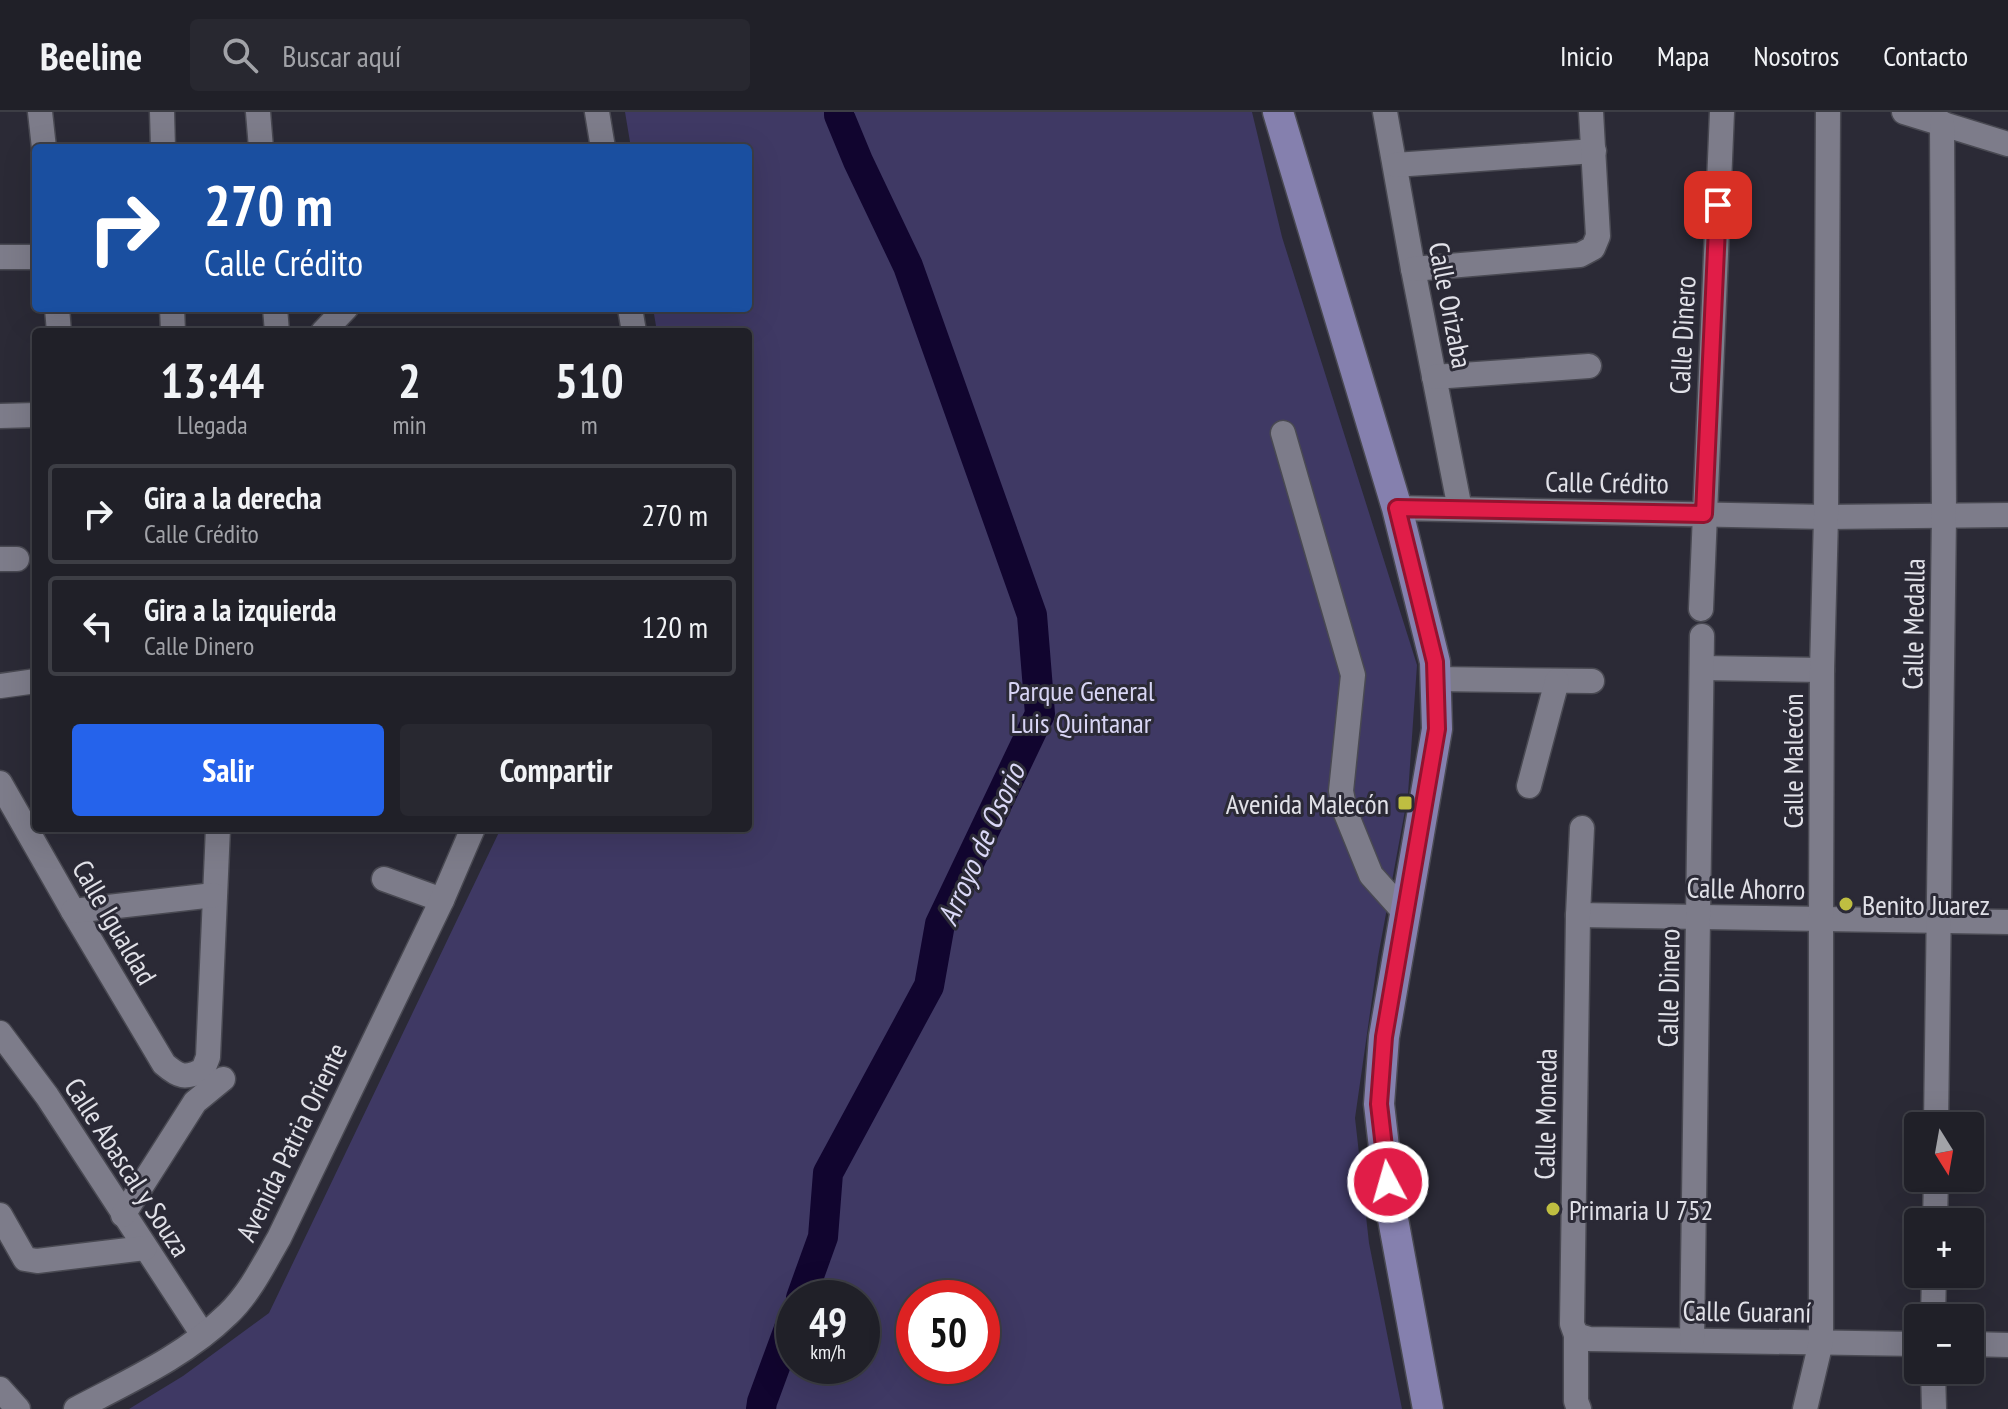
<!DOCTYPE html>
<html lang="es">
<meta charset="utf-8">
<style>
:root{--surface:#202028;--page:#282830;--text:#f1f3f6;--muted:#a2a3a8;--line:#3d3e45;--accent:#2563eb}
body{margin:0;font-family:"PT Sans Narrow",sans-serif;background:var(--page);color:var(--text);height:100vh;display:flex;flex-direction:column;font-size:30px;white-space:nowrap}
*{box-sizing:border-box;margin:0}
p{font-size:26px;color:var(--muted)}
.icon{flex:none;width:44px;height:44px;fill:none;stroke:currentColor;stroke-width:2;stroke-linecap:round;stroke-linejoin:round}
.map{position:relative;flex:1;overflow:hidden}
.panel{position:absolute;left:32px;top:216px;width:720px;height:504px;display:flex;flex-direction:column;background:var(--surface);border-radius:8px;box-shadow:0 8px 32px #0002,0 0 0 2px var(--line)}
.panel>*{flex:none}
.top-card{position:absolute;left:32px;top:32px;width:720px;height:168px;border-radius:8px;box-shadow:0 8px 32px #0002,0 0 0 2px var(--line);background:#1a4fa0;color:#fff;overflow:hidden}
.needle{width:52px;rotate:169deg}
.controls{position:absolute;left:1904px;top:1000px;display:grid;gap:16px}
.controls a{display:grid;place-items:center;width:80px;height:80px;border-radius:8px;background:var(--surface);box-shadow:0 8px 32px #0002,0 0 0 2px var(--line);font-size:40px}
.speed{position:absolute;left:776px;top:1168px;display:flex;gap:16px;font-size:40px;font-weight:700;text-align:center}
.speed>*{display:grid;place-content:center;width:104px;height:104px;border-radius:50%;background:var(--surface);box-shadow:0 8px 32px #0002,0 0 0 2px var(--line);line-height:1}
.speed small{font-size:20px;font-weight:400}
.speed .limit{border:12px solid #d22;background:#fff;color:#111}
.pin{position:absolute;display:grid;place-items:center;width:68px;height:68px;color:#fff;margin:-34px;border-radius:16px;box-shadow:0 4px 12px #0006}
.me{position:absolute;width:88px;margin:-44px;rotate:354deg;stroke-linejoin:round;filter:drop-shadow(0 0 6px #0008)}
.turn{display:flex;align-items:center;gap:28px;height:168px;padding:0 40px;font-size:36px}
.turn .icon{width:104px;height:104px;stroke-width:2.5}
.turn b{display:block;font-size:56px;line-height:68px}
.eta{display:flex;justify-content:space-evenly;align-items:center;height:136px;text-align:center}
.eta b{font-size:48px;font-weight:700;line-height:56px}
.button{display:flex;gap:16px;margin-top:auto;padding:16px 40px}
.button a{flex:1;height:92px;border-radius:8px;background:var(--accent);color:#fff;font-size:32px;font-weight:700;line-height:92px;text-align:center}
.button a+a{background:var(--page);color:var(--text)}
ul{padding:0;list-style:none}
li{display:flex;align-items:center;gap:24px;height:100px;margin:0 16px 12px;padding:0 24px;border:4px solid var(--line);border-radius:8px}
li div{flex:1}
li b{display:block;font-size:30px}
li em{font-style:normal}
header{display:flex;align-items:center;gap:48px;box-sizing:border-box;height:112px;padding:0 40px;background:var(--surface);border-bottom:2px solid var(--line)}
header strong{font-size:38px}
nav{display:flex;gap:44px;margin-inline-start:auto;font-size:28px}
.search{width:560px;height:72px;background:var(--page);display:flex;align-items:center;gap:20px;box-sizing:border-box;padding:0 28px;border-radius:8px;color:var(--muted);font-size:30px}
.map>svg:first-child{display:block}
.green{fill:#3f3964;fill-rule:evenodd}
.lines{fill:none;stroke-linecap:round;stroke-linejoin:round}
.river{stroke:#11052f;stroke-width:30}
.minor-casing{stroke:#494952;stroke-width:27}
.major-casing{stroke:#494952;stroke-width:33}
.minor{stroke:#7d7c8a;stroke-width:24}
.major{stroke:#8580ae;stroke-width:30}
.route-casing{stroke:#92132f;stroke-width:20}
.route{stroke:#e11d48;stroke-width:14}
.poi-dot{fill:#bfbe41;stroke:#2b2a36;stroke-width:3}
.labels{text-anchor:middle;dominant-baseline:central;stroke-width:6;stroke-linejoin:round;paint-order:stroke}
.street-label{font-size:28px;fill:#e1e1e8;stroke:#2b2a36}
.park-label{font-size:28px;fill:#d8d5f5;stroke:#2b2a36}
.poi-label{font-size:28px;fill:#e1e1e8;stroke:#2b2a36;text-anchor:start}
.water-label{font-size:30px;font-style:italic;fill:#dad8f7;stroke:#2b2a36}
</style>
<header>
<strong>Beeline</strong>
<div class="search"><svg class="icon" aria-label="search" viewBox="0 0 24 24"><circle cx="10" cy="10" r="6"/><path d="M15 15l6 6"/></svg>Buscar aquí</div>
<nav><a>Inicio</a><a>Mapa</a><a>Nosotros</a><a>Contacto</a></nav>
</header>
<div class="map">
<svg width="2008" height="1297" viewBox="0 0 2008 1297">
<rect width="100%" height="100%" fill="#2b2a36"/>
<path class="green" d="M625,0H1252L1282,125L1417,553L1408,682L1378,845L1355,1006L1369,1131L1402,1297H129L183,1264L269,1201L501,716H748V220H657L653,196H748V36H631ZM794,1186H862V1254H794ZM914,1186H982V1254H914Z"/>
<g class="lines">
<g class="river">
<path d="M801,1186L823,1125L828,1061L929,874L940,812L1040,602L1032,503L908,154L858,49L839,3V0"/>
<path d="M761,1297L762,1290L794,1203"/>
</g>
<g class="minor-casing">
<g id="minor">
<path d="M40,0L44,36"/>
<path d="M162,0L163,36"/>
<path d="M258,0L261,36"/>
<path d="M597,0L603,36"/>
<path d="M1385,0L1413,157L1460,397"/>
<path d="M1904,0L2008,32"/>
<path d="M1395,53L1594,39"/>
<path d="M0,145H36"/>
<path d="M1413,157L1580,143L1593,136L1598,124L1591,0"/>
<path d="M57,196L59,220"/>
<path d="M172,196L173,220"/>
<path d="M275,196L277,220"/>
<path d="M630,196L634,220"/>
<path d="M323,220L346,196"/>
<path d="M1434,265L1589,254"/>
<path d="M0,304L36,303"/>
<path d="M1283,321L1353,563L1341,679L1345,699L1371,763L1406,802"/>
<path d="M1397,396L1826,405L2008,403"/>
<path d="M0,447H17"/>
<path d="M1701,497L1722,0"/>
<path d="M1702,556L1822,558"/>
<path d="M1436,567L1592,569"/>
<path d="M0,574L36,569"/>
<path d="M0,671L73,799L164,952C179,965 185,967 203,958L208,945L218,716"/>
<path d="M1529,674L1557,569"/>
<path d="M384,767L442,788"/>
<path d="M73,799L214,783"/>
<path d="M1578,803L2008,810"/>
<path d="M0,921L47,984L203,1223"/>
<path d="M1936,1014L1944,404L1942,11"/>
<path d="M0,1103L25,1147L37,1149L145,1136"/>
<path d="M123,1103L195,990L223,967"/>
<path d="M1935,1110L1936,1066"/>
<path d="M1933,1206L1934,1162"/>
<path d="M1576,1223L1589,1227L1918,1232"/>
<path d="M1692,1228L1702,524"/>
<path d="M1970,1232L2008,1233"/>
<path d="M1933,1258L1934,1297"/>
<path d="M0,1277L18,1297"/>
<path d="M76,1297C129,1269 185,1244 228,1202C250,1181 264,1152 279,1126L442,788L473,716"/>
<path d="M1579,1297L1576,1289V1223L1572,1212L1578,803L1582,716"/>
<path d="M1805,1297L1821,1230V807L1822,558L1826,405L1828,0"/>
</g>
</g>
<g class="major-casing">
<path id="major" d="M1278,0L1397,396L1435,550L1437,617L1384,925L1379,992L1391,1096L1428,1297"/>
</g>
<use href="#minor" class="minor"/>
<use href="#major" class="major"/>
</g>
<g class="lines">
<g class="route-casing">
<path id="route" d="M1388,1070L1379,992L1384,925L1437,617L1435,550L1397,396L1704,402L1718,93"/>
</g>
<use href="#route" class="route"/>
</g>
<g class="poi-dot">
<rect x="1397" y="683" width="16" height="16" rx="4"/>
<circle cx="1846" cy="792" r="8"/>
<circle cx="1553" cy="1097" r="8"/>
</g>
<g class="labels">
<g class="street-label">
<text transform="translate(1451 193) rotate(79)">Calle Orizaba</text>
<text transform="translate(1682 223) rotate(-87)">Calle Dinero</text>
<text transform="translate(1607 370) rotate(1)">Calle Crédito</text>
<text transform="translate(1913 512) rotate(-89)">Calle Medalla</text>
<text transform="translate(1792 649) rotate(-90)">Calle Malecón</text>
<text transform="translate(1746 776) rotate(1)">Calle Ahorro</text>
<text transform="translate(115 810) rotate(60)">Calle Igualdad</text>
<text transform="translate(1668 876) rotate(-89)">Calle Dinero</text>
<text transform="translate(1545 1002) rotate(-89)">Calle Moneda</text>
<text transform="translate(291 1030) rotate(-64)">Avenida Patria Oriente</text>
<text transform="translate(128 1055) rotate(57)">Calle Abascal y Souza</text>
<text transform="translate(1747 1199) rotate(1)">Calle Guaraní</text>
</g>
<g class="park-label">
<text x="1081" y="578">Parque General<tspan x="1081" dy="32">Luis Quintanar</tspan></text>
</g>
<g class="poi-label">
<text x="1389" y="691" text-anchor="end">Avenida Malecón</text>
<text x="1862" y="792">Benito Juarez</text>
<text x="1569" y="1097">Primaria U 752</text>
</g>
<g class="water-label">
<text transform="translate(980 732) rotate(-66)">Arroyo de Osorio</text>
</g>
</g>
</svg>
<div class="controls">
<a><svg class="needle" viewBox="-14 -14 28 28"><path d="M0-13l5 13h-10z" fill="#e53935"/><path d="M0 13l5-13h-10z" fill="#a2a3a8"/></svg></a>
<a>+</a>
<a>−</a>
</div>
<div class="speed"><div>49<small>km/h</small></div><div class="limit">50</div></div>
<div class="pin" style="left:1718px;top:93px;background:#d93025"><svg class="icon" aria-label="arrive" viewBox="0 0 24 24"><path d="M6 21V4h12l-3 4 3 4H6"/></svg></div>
<svg class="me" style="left:1388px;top:1070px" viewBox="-20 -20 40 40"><circle r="17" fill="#e11d48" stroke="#fff" stroke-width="3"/><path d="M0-11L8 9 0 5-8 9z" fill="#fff"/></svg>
<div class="top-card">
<div class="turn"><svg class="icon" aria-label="right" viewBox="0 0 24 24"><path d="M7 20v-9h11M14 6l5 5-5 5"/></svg><div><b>270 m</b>Calle Crédito</div></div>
</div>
<section class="panel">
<div class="eta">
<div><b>13:44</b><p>Llegada</p></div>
<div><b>2</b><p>min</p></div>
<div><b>510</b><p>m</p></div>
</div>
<ul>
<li><svg class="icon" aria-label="right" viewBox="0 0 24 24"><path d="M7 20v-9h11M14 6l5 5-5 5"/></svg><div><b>Gira a la derecha</b><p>Calle Crédito</p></div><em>270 m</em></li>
<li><svg class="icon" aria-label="left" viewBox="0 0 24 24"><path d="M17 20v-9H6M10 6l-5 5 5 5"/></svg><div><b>Gira a la izquierda</b><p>Calle Dinero</p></div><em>120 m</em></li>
</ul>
<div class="button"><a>Salir</a><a>Compartir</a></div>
</section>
</div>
